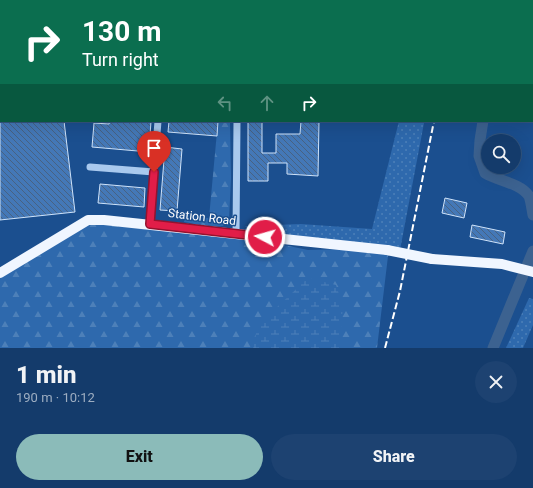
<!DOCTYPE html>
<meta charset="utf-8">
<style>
:root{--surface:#143b6b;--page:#1d4271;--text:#f1f3f6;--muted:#9dadc1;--line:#33557e;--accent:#8bbbb9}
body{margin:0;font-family:Roboto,sans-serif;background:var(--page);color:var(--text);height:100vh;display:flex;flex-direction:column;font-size:15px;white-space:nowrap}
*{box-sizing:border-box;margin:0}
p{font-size:13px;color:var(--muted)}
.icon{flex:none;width:22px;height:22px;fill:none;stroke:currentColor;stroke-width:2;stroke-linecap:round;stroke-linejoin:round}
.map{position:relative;height:348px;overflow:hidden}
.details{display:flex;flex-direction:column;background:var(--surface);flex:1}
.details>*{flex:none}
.guide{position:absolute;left:0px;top:0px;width:533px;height:122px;box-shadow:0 4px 16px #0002,0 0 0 1px var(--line);background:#0b6e4f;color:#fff;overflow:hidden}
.controls{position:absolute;left:481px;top:134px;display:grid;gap:8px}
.controls a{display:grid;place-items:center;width:40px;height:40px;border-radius:50%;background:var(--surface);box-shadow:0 4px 16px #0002,0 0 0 1px var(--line);font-size:20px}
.pin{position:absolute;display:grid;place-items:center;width:34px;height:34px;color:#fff;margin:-41px -17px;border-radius:50% 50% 50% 0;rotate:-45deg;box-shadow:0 0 4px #0007}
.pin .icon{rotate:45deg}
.me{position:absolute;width:44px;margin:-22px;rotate:276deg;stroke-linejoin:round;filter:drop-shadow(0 0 3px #0008)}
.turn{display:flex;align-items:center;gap:14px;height:84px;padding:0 16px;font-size:18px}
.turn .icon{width:52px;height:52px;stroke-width:2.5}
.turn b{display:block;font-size:28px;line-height:34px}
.lanes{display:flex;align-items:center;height:38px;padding:0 16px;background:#0003;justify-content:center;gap:20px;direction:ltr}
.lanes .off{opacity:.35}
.round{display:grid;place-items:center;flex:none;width:42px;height:42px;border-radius:21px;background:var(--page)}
.head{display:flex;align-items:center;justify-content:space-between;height:68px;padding:0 16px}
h1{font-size:24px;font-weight:800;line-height:30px}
.cta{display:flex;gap:8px;margin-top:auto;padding:8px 16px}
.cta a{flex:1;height:46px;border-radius:24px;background:var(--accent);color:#111;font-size:16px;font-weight:800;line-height:46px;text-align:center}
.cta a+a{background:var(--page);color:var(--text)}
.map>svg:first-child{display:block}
.grass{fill:url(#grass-dots)}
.forest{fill:url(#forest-firs)}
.wetland{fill:url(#wetland-marsh)}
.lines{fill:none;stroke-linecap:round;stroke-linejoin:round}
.stream{stroke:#9cc4f0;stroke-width:2}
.river{stroke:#3c6290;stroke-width:11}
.building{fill:url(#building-back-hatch);stroke:#cfe3fa}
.minor{stroke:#a9c9ee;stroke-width:7}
.major{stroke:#f0f6ff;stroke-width:10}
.rail{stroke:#fff;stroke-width:2;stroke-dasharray:7 3;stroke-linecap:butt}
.major-bridge{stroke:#f0f6ff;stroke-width:10}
.route-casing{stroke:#92132f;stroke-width:10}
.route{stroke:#e11d48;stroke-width:7}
.labels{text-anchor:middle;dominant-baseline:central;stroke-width:3;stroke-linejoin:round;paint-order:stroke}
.street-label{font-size:12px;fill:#fff;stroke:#1b4f8f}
</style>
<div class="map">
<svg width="533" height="348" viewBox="0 0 533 348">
<defs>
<pattern id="grass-dots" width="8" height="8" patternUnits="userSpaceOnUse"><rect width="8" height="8" fill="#2e69ad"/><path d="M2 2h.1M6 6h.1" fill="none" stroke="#4d80b9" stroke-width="1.8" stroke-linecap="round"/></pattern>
<pattern id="forest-firs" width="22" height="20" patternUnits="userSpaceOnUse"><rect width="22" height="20" fill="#2e69ad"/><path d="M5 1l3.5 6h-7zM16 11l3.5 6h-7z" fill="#4d80b9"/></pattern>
<pattern id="wetland-marsh" width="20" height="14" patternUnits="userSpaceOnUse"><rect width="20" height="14" fill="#2e69ad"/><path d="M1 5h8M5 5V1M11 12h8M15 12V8" fill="none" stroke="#4d80b9"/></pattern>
<pattern id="building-back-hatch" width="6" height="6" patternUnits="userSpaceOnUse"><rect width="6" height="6" fill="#4478b7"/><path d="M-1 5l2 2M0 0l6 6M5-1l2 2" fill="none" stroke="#486282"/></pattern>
</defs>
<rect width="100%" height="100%" fill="#1b4f8f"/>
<g class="grass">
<path d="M399,121H417L424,123L400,250L251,232L245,226L301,224L372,229Z"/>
<path d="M529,298L533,299V325L523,348H506Z"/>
</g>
<g class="forest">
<path d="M218,121H230L231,178L229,221C219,233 198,224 184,222L185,216L209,218Z"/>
<path d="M88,220L236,235L308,250L378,248L400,250L388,256L377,348H0V273Z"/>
</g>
<path class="wetland" d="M308,278L336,285L343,307L339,348H253L258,325Z"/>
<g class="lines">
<path class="stream" d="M97,0L98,1"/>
<g class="river">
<path d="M532,12H533"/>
<path d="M483,121L480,140L479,156L485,173C498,181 520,183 529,196C531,201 532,210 533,215"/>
<path d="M493,348L533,251"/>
</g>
</g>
<g class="building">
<path d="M0,121H64L75,212L0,220Z"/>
<path d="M110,121H151L149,152L92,147L94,123L109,124Z"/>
<path d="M169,121H218L217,136L168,132Z"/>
<path d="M248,121H262V153H276V134H300L301,121H319L318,176L287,174V163H268V181H248Z"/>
<path d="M165,147L182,149L177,211L160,210Z"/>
<path d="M100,184L145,188L144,207L98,203Z"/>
<path d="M445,198L467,203L464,218L442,213Z"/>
<path d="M472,225L505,232L503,244L470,237Z"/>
</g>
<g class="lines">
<g class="minor">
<path d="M250,1V0"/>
<path d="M90,167L154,172"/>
<path d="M150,225L158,121"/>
<path d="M236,235L237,121"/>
</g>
<g class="major">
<path d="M432,259L502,264L533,272"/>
<path d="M0,273L88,220H104L387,250"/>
</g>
<g class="rail">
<path d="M450,1V0"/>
<path d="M385,348L400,291L434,121"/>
</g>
<path class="major-bridge" d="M387,250L432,259"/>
</g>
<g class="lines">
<g class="route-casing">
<path id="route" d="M154,172L150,224L265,237"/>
</g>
<use href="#route" class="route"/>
</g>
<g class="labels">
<g class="street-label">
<text transform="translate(202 217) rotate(7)">Station Road</text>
</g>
</g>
</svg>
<div class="controls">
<a><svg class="icon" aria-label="search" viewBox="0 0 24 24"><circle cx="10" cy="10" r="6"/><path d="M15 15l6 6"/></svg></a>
</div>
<div class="pin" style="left:154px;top:172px;background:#d93025"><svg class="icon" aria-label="arrive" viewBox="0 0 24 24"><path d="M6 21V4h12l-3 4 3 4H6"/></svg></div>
<svg class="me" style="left:265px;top:237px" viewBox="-20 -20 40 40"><circle r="17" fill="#e11d48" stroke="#fff" stroke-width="3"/><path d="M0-11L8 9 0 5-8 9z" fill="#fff"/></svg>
<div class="guide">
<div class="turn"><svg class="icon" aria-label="right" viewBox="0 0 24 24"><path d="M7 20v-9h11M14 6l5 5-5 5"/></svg><div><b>130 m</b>Turn right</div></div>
<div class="lanes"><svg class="icon off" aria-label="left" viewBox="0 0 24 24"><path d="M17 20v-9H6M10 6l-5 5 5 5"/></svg><svg class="icon off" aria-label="ahead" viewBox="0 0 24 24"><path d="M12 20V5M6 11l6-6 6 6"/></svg><svg class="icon" aria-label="right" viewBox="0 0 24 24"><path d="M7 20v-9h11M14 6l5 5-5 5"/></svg></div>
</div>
</div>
<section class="details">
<div class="head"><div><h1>1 min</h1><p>190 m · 10:12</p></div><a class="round"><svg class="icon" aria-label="close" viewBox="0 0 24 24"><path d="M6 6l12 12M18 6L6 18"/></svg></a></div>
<div class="cta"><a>Exit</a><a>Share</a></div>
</section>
